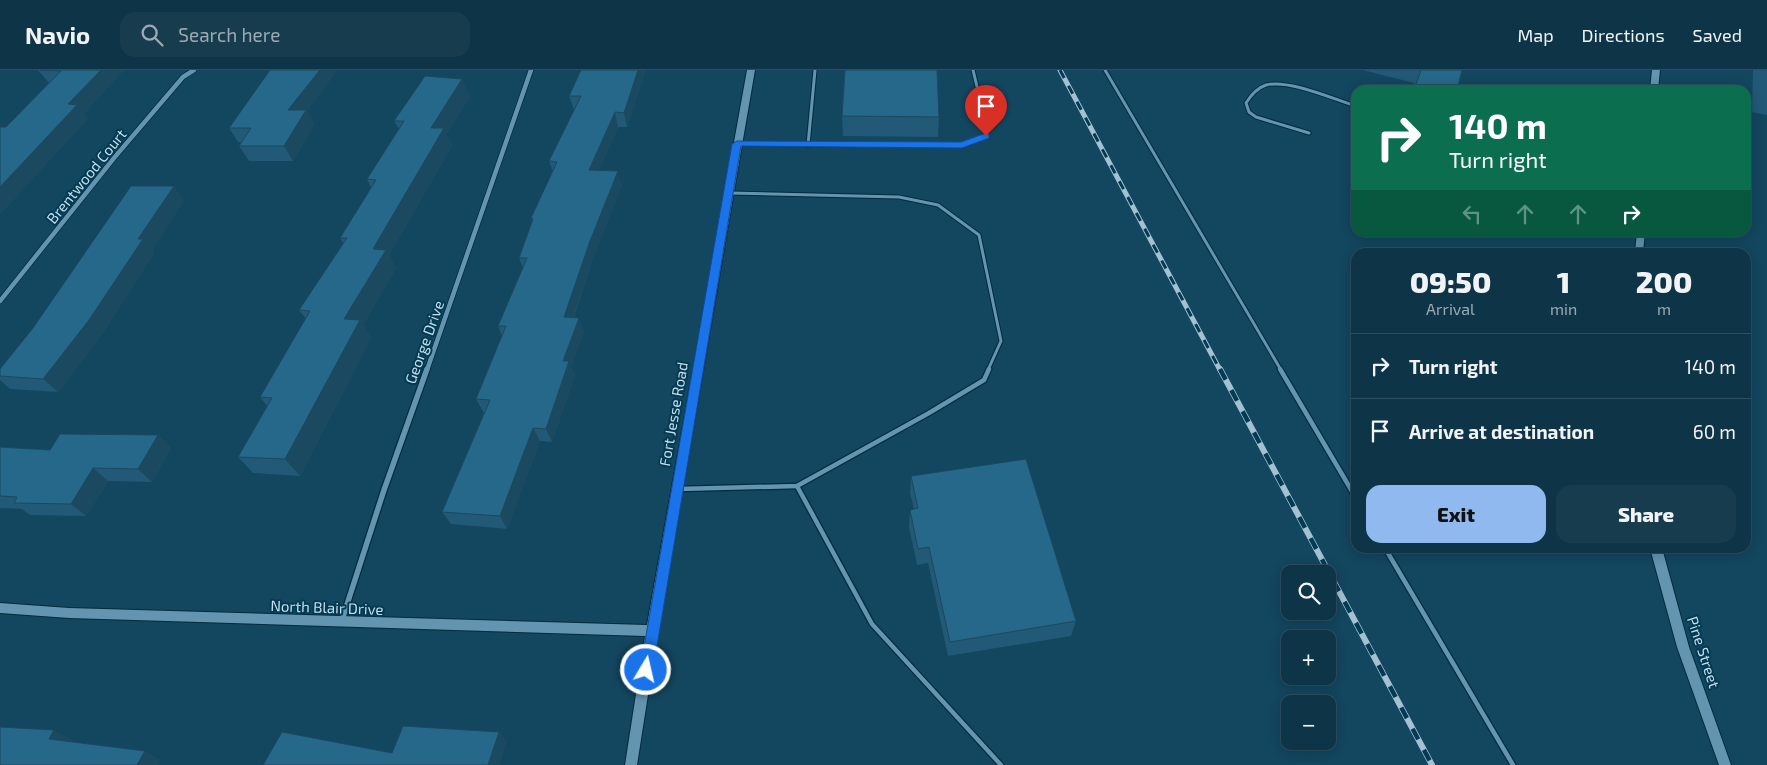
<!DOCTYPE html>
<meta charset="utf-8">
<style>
:root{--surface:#0e3447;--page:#173c4e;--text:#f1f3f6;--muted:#9baab4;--line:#2e4f60;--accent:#90b9f0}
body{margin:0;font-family:"Exo 2",sans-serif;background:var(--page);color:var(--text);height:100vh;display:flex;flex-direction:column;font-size:19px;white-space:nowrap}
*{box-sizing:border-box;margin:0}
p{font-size:16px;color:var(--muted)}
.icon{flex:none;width:28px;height:28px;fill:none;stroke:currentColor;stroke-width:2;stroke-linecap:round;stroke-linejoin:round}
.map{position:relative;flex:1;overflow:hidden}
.details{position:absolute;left:1351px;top:178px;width:400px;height:305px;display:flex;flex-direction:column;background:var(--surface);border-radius:15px;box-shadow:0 2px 12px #0003,0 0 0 1px var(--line)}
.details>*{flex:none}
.top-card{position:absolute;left:1351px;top:15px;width:400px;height:152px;border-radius:15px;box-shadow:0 2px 12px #0003,0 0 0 1px var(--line);background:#0b6e4f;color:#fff;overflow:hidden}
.controls{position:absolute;left:1281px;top:495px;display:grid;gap:10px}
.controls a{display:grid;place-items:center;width:55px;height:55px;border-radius:10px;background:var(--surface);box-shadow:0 2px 12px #0003,0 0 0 1px var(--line);font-size:25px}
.pin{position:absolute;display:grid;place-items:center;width:42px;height:42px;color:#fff;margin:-51px -21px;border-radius:50% 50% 50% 0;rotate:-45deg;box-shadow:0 0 5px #0007}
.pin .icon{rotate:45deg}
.me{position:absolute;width:55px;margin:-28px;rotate:9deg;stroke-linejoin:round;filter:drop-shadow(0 0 4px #0008)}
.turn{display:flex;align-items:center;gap:18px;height:105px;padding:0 15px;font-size:22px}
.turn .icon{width:65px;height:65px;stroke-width:2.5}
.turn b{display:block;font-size:35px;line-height:42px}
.lanes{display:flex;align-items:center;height:48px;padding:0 15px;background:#0003;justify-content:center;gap:25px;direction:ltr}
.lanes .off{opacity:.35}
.eta{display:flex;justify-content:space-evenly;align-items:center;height:85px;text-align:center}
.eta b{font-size:30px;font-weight:800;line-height:35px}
.action{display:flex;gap:10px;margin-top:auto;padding:10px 15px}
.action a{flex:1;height:58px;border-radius:15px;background:var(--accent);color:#111;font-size:20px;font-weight:800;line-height:58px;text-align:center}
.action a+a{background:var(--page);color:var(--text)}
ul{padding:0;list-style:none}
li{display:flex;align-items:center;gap:15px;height:65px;padding:0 15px;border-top:1px solid var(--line)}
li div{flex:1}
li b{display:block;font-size:19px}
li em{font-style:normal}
header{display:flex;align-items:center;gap:30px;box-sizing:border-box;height:70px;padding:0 25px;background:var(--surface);border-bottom:1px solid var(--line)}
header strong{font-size:24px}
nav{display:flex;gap:28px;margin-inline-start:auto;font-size:18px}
.search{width:350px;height:45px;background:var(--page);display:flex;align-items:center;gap:12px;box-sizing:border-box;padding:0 18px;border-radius:15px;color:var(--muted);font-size:19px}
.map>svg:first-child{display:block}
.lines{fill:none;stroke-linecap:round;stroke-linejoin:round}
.lane-far1-casing{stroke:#042b3e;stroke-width:5}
.lane-casing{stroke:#042b3e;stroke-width:7}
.street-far1-casing{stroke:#042b3e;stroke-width:6}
.street-casing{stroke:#042b3e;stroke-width:8}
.secondary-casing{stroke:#042b3e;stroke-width:2}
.lane-far1{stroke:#6394b0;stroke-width:3}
.lane{stroke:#6394b0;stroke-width:4.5}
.street-far1{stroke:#6394b0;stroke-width:4.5}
.street{stroke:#6394b0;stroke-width:5.5}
.secondary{fill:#6394b0;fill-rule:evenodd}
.rail-far1-casing{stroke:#a3c1d2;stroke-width:5}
.rail-casing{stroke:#a3c1d2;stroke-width:6}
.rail-far1{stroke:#043b54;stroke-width:3;stroke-dasharray:9;stroke-linecap:butt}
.rail{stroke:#043b54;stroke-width:4.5;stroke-dasharray:12;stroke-linecap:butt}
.wall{fill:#215976}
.shaded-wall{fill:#1b4960}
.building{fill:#266889;stroke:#1b4960}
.route{fill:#1a73e8;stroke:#114b97}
.labels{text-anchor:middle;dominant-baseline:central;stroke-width:4;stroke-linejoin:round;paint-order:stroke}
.street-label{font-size:15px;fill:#c5deed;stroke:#043b54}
</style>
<header>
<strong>Navio</strong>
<div class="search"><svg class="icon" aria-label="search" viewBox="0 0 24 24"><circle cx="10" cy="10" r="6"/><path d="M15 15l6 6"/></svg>Search here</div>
<nav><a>Map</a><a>Directions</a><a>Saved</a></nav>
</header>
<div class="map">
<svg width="1767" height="695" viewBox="0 0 1767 695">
<rect width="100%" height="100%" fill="#13465f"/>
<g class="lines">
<g class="lane-far1-casing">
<g id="lane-far1">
<path d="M1105,0L1281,300"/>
<path d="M1309,63L1256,47L1249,42L1246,33C1251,25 1257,18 1266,15C1289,9 1333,29 1356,36"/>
<path d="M737,74L962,75L986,66L984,46L973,0"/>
<path d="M808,75L815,0"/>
<path d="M730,123L899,127L938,135L979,165L1001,271L988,300"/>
</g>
</g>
<g class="lane-casing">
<g id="lane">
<path d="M1280,299L1356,428"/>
<path d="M797,416L872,554L1001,695"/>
<path d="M678,419L797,416L929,343L984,310L989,299"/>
<path d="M1385,478L1513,695"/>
</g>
</g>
<g class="street-far1-casing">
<g id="street-far1">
<path d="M0,231L114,88L183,7L194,0"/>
<path d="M427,300L531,0"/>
</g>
</g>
<g class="street-casing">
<path id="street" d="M342,550L384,420L427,299"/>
</g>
<g class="secondary-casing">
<g id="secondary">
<path d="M747,0H755L658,561L637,695H625L645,566L69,548L0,543V533L69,538L647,555Z"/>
<path d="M1652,0H1660L1658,20H1650Z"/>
<path d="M1637,162H1645L1643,182H1635Z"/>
<path d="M1650,478H1662L1689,577L1731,695H1719L1677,577Z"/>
</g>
</g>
<use href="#lane-far1" class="lane-far1"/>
<use href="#lane" class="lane"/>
<use href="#street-far1" class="street-far1"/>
<use href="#street" class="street"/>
<use href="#secondary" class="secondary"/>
<g class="rail-far1-casing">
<path id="rail-far1" d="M1060,0L1220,300"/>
</g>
<g class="rail-casing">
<path id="rail" d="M1220,299L1432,695"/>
</g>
<use href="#rail-far1" class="rail-far1"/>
<use href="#rail" class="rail"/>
</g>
<g class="wall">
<path d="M38,0H124L84,43L88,49L6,57L49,13Z"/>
<path d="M646,0L627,57H618L599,100L622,115L594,185L574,247L584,261L571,297L575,305L552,372L540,371L507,459L451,454L442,442L484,343L476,329L502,266L498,256L523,198L519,188L532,151L531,148L553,102L549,91L574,40L569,26Z"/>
<path d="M1363,0H1462L1457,20H1411L1414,13Z"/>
<path d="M1753,0H1767V45L1752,42Z"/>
<path d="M462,9L470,27L446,64L452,76L389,185L396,198L363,255L371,268L300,406L253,403L238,387L267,336L260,327L306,249L299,240L343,173L340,168L371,118L367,109L399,59L394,51Z"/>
<path d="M307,41L314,55L293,91H249L239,76L242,72H238L229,58Z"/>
<path d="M842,46L939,47L938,67L843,66Z"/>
<path d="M184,130L152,180L154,183L103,263L58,322L10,319L0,310V299Z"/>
<path d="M158,365L171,378L152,412L108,411L86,446L30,445L22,439L0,438V377L50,380Z"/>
<path d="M911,406L1076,551L1071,566L948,586L928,493L917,495L909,457L910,440L914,439L910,423Z"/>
</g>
<g class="shaded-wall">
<path d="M101,0H124L84,43L88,49L0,145V117L68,34Z"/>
<path d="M320,0H338L307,41L314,55L293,91L284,76L288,40Z"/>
<path d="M638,0H646L627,57L624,43Z"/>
<path d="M462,9L470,27L446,64L452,76L389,185L396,198L363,255L371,268L300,406L285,389L344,249L373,179L431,58Z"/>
<path d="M615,42L618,57L593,114L589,100Z"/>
<path d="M618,101L622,115L594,185L569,260L564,247L590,171Z"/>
<path d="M174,116L184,130L152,180L154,183L103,263L58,322L43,309Z"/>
<path d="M579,248L584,261L571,297L575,305L552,372L546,359L563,291Z"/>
<path d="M533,358L540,371L507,459L500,446Z"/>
<path d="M158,365L171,378L152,412L138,399Z"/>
<path d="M93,398L108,411L86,446L71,434Z"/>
<path d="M54,660L73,670L67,678L49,669Z"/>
<path d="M499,662L507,671L500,695H488Z"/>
<path d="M145,681L162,690L159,695H137Z"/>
</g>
<g class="building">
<path d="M40,0H101L68,34L77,35L0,117V57H6L61,1Z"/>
<path d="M270,0H320L288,40H306L284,76H239L251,58H229Z"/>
<path d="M581,0H638L624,43L615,42L589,100L618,101L590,171L564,247L579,248L563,291H569L546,359L533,358L500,446L442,442L490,330L476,329L506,256H498L527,188H519L533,149L531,148L557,92L549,91L581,26H569Z"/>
<path d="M845,0H937L939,47L842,46Z"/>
<path d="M1421,0H1462L1457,20H1414Z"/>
<path d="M425,6L462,9L431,58H444L373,179L386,180L344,249L360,250L285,389L238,387L272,328L260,327L310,241L299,240L347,168H340L376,110L367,109L404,51H394Z"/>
<path d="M131,116H174L138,169H143L89,250L43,309L0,306V299L33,258Z"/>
<path d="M60,364L158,365L138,399L93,398L71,434L14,433L17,427L0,426V377L50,380Z"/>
<path d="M1026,389L1076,551L950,572L929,477L918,479L910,440L918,438L911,406Z"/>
<path d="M403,656L499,662L488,695H263L282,662L392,683Z"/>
<path d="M0,657L54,660L49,669L145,681L137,695H0Z"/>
</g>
<path class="route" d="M986,63L989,64V68L962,78L741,76L653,600L651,604L646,606L642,604L640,600L732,74L737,71L961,72Z"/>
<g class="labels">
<g class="street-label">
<text transform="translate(86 106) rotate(-51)">Brentwood Court</text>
<text transform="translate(424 272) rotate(-70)">George Drive</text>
<text transform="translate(673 344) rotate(-80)">Fort Jesse Road</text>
<text transform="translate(327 537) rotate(2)">North Blair Drive</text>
<text transform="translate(1704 582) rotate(72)">Pine Street</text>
</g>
</g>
</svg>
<div class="controls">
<a><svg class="icon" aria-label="search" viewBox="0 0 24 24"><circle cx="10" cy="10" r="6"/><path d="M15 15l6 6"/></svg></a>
<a>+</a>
<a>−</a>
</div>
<div class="pin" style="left:986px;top:66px;background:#d93025"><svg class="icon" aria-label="arrive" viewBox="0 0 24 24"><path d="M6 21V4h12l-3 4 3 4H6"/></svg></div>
<svg class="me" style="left:646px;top:600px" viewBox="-20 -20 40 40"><circle r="17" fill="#1a73e8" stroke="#fff" stroke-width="3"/><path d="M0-11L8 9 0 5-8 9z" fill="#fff"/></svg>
<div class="top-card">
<div class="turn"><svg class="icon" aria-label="right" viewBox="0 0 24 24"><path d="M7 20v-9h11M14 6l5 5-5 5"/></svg><div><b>140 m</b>Turn right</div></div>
<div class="lanes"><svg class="icon off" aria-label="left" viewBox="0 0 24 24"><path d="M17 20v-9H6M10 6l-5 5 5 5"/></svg><svg class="icon off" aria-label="ahead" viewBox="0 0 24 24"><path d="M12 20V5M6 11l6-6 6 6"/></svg><svg class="icon off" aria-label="ahead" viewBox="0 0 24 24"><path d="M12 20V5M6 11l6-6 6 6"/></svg><svg class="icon" aria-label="right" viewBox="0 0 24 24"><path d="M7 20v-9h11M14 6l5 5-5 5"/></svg></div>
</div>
<section class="details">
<div class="eta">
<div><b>09:50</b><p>Arrival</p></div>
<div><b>1</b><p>min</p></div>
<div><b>200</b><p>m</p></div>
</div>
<ul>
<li><svg class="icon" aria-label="right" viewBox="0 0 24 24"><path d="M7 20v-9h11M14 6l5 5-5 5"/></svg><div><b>Turn right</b></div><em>140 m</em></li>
<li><svg class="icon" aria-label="arrive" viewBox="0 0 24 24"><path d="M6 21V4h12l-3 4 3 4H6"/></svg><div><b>Arrive at destination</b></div><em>60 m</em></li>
</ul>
<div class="action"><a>Exit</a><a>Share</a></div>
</section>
</div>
